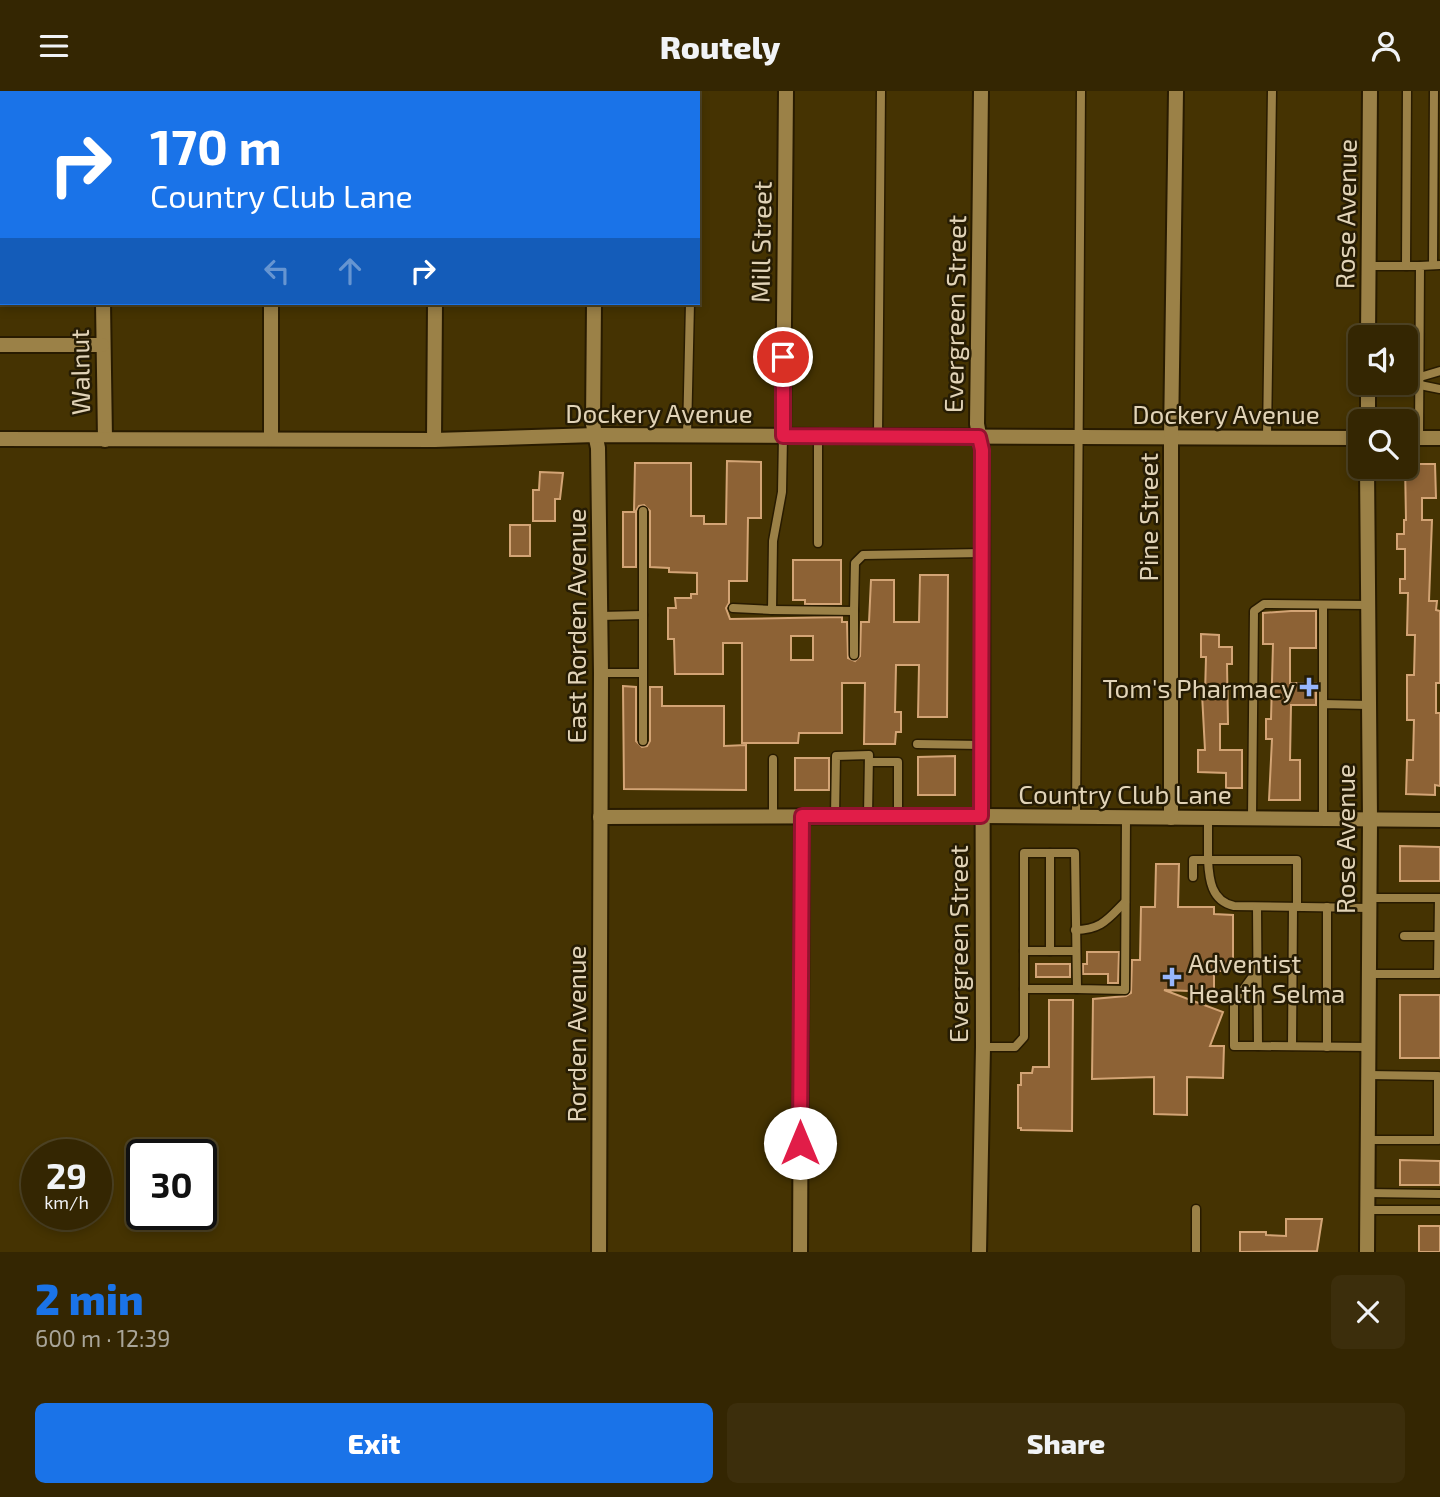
<!DOCTYPE html>
<meta charset="utf-8">
<style>
:root{--surface:#342602;--page:#3c2e0c;--text:#f1f3f6;--muted:#a9a599;--line:#4e4324;--accent:#1a73e8}
body{margin:0;font-family:"Exo 2",sans-serif;background:var(--page);color:var(--text);height:100vh;display:flex;flex-direction:column;font-size:26px;white-space:nowrap}
*{box-sizing:border-box;margin:0}
p{font-size:23px;color:var(--muted)}
.icon{flex:none;width:38px;height:38px;fill:none;stroke:currentColor;stroke-width:2;stroke-linecap:round;stroke-linejoin:round}
.map{position:relative;height:1161px;overflow:hidden}
.side{display:flex;flex-direction:column;background:var(--surface);flex:1}
.side>*{flex:none}
.banner{position:absolute;left:0px;top:0px;width:700px;height:214px;box-shadow:0 4px 10px #0003,0 0 0 2px var(--line);background:#1a73e8;color:#fff;overflow:hidden}
.tools{position:absolute;left:1348px;top:234px;display:grid;gap:14px}
.tools a{display:grid;place-items:center;width:70px;height:70px;border-radius:10px;background:var(--surface);box-shadow:0 4px 10px #0003,0 0 0 2px var(--line);font-size:35px}
.speed{position:absolute;left:21px;top:1048px;display:flex;gap:14px;font-size:35px;font-weight:700;text-align:center}
.speed>*{display:grid;place-content:center;width:91px;height:91px;border-radius:50%;background:var(--surface);box-shadow:0 4px 10px #0003,0 0 0 2px var(--line);line-height:1}
.speed small{font-size:18px;font-weight:400}
.speed .limit{border:4px solid #111;border-radius:10px;background:#fff;color:#111}
.pin{position:absolute;display:grid;place-items:center;width:60px;height:60px;color:#fff;margin:-30px;border:4px solid #fff;border-radius:50%;box-shadow:0 2px 7px #0007}
.me{position:absolute;width:77px;margin:-38px;rotate:0deg;stroke-linejoin:round;filter:drop-shadow(0 0 5px #0008)}
.turn{display:flex;align-items:center;gap:24px;height:147px;padding:0 35px;font-size:32px}
.turn .icon{width:91px;height:91px;stroke-width:2.5}
.turn b{display:block;font-size:49px;line-height:60px}
.lanes{display:flex;align-items:center;height:66px;padding:0 35px;background:#0003;justify-content:center;gap:35px;direction:ltr}
.lanes .off{opacity:.35}
.round{display:grid;place-items:center;flex:none;width:74px;height:74px;border-radius:10px;background:var(--page)}
.headline{display:flex;align-items:center;justify-content:space-between;height:119px;padding:0 35px}
h1{font-size:42px;font-weight:800;line-height:52px;color:var(--accent)}
.cta{display:flex;gap:14px;margin-top:auto;padding:14px 35px}
.cta a{flex:1;height:80px;border-radius:10px;background:var(--accent);color:#fff;font-size:28px;font-weight:800;line-height:80px;text-align:center}
.cta a+a{background:var(--page);color:var(--text)}
header{display:flex;justify-content:space-between;align-items:center;height:91px;padding:0 35px;background:var(--surface);font-size:32px;font-weight:800}
.map>svg:first-child{display:block}
.building{fill:#8d6235;stroke:#d3a475;stroke-width:2;fill-rule:evenodd}
.lines{fill:none;stroke-linecap:round;stroke-linejoin:round}
.service-casing{stroke:#281b00;stroke-width:11}
.minor-casing{stroke:#281b00;stroke-width:18}
.tertiary-casing{stroke:#281b00;stroke-width:18}
.service{stroke:#9b8147;stroke-width:8}
.minor{stroke:#9b8147;stroke-width:14}
.tertiary{stroke:#9b8147;stroke-width:14}
.route-casing{stroke:#92132f;stroke-width:18}
.route{stroke:#e11d48;stroke-width:12}
.poi-dot{fill:#97b6fd;stroke:#261c04;stroke-width:2.5}
.labels{text-anchor:middle;dominant-baseline:central;stroke-width:5;stroke-linejoin:round;paint-order:stroke}
.street-label{font-size:26px;fill:#e1d3b7;stroke:#261c04}
.poi-label{font-size:26px;fill:#e1d3b7;stroke:#261c04;text-anchor:end}
</style>
<header><svg class="icon" aria-label="menu" viewBox="0 0 24 24"><path d="M4 6h16M4 12h16M4 18h16"/></svg>Routely<svg class="icon" aria-label="person" viewBox="0 0 24 24"><circle cx="12" cy="8" r="4"/><path d="M4 21q1-7 8-7t8 7"/></svg></header>
<div class="map">
<svg width="1440" height="1161" viewBox="0 0 1440 1161">
<rect width="100%" height="100%" fill="#453302"/>
<g class="building">
<path d="M727,370L761,371V427H748L747,490H729V512L726,517L730,528L842,526V531H847L848,567L855,570L860,565L861,531H869L871,489H894V531H919L920,484H948L947,626H918L919,574H896L895,621H901V641H896L895,653H864L865,592H842V642H799L798,652H742V552H723V583H675L674,548H668V517H676L675,507H691V503H697V482L669,481V477L650,476V420L644,414L639,415L636,420V476H623V421H634L635,372H691V425H704V433H726ZM791,545H813V569H791Z"/>
<path d="M1405,373H1435L1436,407H1422V429H1432L1429,510H1437L1436,519L1440,520V592H1436V622H1440V695L1435,694V704L1406,703L1407,669H1413L1414,629H1407V584H1414L1415,544H1407L1408,502H1400V488H1405V458H1397V443H1404V429H1406Z"/>
<path d="M540,381L563,382L560,408H555V430H533V399H539Z"/>
<rect x="510" y="434" width="20" height="31"/>
<path d="M793,469H841V513H805V509H793Z"/>
<path d="M1291,520H1316V557H1290V592H1316V614H1291L1290,669H1300V709H1269L1272,648H1266V628H1271L1273,553H1263V522Z"/>
<path d="M1201,543L1219,544V556H1232V573H1227L1228,633H1220V659H1242V697H1226V682L1198,681V659H1205L1202,603H1205L1206,566H1201Z"/>
<path d="M623,595L636,596V650L642,656L647,655L650,650V596H662V615H724V655L746,654V699L624,698Z"/>
<path d="M955,665V704H918V666Z"/>
<rect x="795" y="667" width="34" height="32"/>
<path d="M1400,755L1440,756V790H1400Z"/>
<path d="M1156,773H1179L1178,816H1214V823L1233,824V875H1226V880H1214V901L1164,899L1223,921L1210,955H1224L1223,987L1187,986V1024L1154,1023V986L1092,988L1093,908L1126,905L1131,902L1132,869H1140L1141,816H1155Z"/>
<path d="M1087,861H1119L1118,892H1108V883H1083V873H1087Z"/>
<rect x="1036" y="873" width="34" height="13"/>
<rect x="1400" y="904" width="40" height="63"/>
<path d="M1049,909H1073L1072,1040L1021,1039V1037H1018V994H1021V982H1032L1033,976H1049Z"/>
<path d="M1400,1069L1440,1070V1094H1400Z"/>
<path d="M1286,1128H1322L1317,1160L1240,1161V1141H1266V1144L1286,1145Z"/>
<rect x="1419" y="1135" width="21" height="26"/>
</g>
<g class="lines">
<g class="service-casing">
<g id="service">
<path d="M693,2V0"/>
<path d="M1433,174L1434,0"/>
<path d="M1369,175H1420"/>
<path d="M1406,175L1407,0"/>
<path d="M1405,285L1420,286L1440,280"/>
<path d="M1420,294L1440,298"/>
<path d="M687,344L690,212"/>
<path d="M878,345L881,0"/>
<path d="M818,346V452"/>
<path d="M1267,346L1272,0"/>
<path d="M1419,346L1420,175L1440,174"/>
<path d="M643,420V650"/>
<path d="M733,517L772,519L773,450L782,401L783,345"/>
<path d="M772,519L854,520L855,472L863,464L982,462"/>
<path d="M600,525L643,524"/>
<path d="M854,564V520"/>
<path d="M601,582H642"/>
<path d="M1323,613V514"/>
<path d="M917,653L981,654"/>
<path d="M869,671H898V725"/>
<path d="M773,725V668"/>
<path d="M835,725L836,665L869,664L868,725"/>
<path d="M1076,726L1081,0"/>
<path d="M1208,727V769H1297V816"/>
<path d="M1252,727L1254,520L1264,513L1367,514"/>
<path d="M1323,727V613L1368,614"/>
<path d="M1050,762V860"/>
<path d="M1193,786V769H1208C1209,788 1211,810 1234,815L1369,817"/>
<path d="M1257,816L1258,955L1368,956"/>
<path d="M1327,816V956"/>
<path d="M1075,839C1101,839 1108,828 1125,811"/>
<path d="M1404,845H1439"/>
<path d="M1024,860H1075"/>
<path d="M1368,883H1438L1439,807H1369"/>
<path d="M1024,898H1077"/>
<path d="M1258,955H1234V911L1258,878"/>
<path d="M1292,955L1293,816"/>
<path d="M983,956H1015L1024,946V762H1075L1077,898L1125,899L1126,726"/>
<path d="M1368,984L1438,985V1049H1368"/>
<path d="M1368,1102L1440,1103"/>
<path d="M1196,1118V1161"/>
<path d="M1367,1119H1440"/>
</g>
</g>
<g class="minor-casing">
<g id="minor">
<path d="M106,2V0"/>
<path d="M272,2V0"/>
<path d="M436,2V0"/>
<path d="M595,2V0"/>
<path d="M103,212L105,349"/>
<path d="M594,212L593,333L598,357L601,582L599,1161"/>
<path d="M0,254H102"/>
<path d="M783,345L786,0"/>
<path d="M1405,347H1440"/>
<path d="M0,348L434,349L595,344L1360,347"/>
<path d="M271,348V212"/>
<path d="M434,349L435,212"/>
<path d="M600,726L981,725L1440,729"/>
<path d="M1171,727V346L1176,0"/>
<path d="M800,1161L802,725"/>
<path d="M979,1161L983,956L982,359L977,333L981,0"/>
</g>
</g>
<g class="tertiary-casing">
<g id="tertiary">
<path d="M1368,247L1370,0"/>
<path d="M1368,331V292"/>
<path d="M1367,1161L1370,729L1367,376"/>
</g>
</g>
<use href="#service" class="service"/>
<use href="#minor" class="minor"/>
<use href="#tertiary" class="tertiary"/>
</g>
<g class="lines">
<g class="route-casing">
<path id="route" d="M783,266V345L979,346L982,359L981,725H802L800,1052"/>
</g>
<use href="#route" class="route"/>
</g>
<g class="poi-dot">
<path d="M1305.5 585.5h7v7h7v7h-7v7h-7v-7h-7v-7h7z"/>
<path d="M1168.5 875.5h7v7h7v7h-7v7h-7v-7h-7v-7h7z"/>
</g>
<g class="labels">
<g class="street-label">
<text transform="translate(1345 123) rotate(-89)">Rose Avenue</text>
<text transform="translate(760 151) rotate(-89)">Mill Street</text>
<text transform="translate(954 223) rotate(-89)">Evergreen Street</text>
<text transform="translate(79 281) rotate(-91)">Walnut</text>
<text x="659" y="321">Dockery Avenue</text>
<text x="1226" y="322">Dockery Avenue</text>
<text transform="translate(1147 426) rotate(-90)">Pine Street</text>
<text transform="translate(575 535) rotate(-90)">East Rorden Avenue</text>
<text x="1125" y="702">Country Club Lane</text>
<text transform="translate(1344 748) rotate(-90)">Rose Avenue</text>
<text transform="translate(957 853) rotate(-90)">Evergreen Street</text>
<text transform="translate(575 943) rotate(-90)">Rorden Avenue</text>
</g>
<g class="poi-label">
<text x="1295" y="596">Tom's Pharmacy</text>
<text x="1188" y="871" text-anchor="start">Adventist<tspan x="1188" dy="30">Health Selma</tspan></text>
</g>
</g>
</svg>
<div class="tools">
<a><svg class="icon" aria-label="sound" viewBox="0 0 24 24"><path d="M4 9h4l5-4v14l-5-4H4zM17 9q2 3 0 6"/></svg></a>
<a><svg class="icon" aria-label="search" viewBox="0 0 24 24"><circle cx="10" cy="10" r="6"/><path d="M15 15l6 6"/></svg></a>
</div>
<div class="speed"><div>29<small>km/h</small></div><div class="limit">30</div></div>
<div class="pin" style="left:783px;top:266px;background:#d93025"><svg class="icon" aria-label="arrive" viewBox="0 0 24 24"><path d="M6 21V4h12l-3 4 3 4H6"/></svg></div>
<svg class="me" style="left:800px;top:1052px" viewBox="-20 -20 40 40"><circle r="19" fill="#fff"/><path d="M0-13L10 11 0 6-10 11z" fill="#e11d48"/></svg>
<div class="banner">
<div class="turn"><svg class="icon" aria-label="right" viewBox="0 0 24 24"><path d="M7 20v-9h11M14 6l5 5-5 5"/></svg><div><b>170 m</b>Country Club Lane</div></div>
<div class="lanes"><svg class="icon off" aria-label="left" viewBox="0 0 24 24"><path d="M17 20v-9H6M10 6l-5 5 5 5"/></svg><svg class="icon off" aria-label="ahead" viewBox="0 0 24 24"><path d="M12 20V5M6 11l6-6 6 6"/></svg><svg class="icon" aria-label="right" viewBox="0 0 24 24"><path d="M7 20v-9h11M14 6l5 5-5 5"/></svg></div>
</div>
</div>
<section class="side">
<div class="headline"><div><h1>2 min</h1><p>600 m · 12:39</p></div><a class="round"><svg class="icon" aria-label="close" viewBox="0 0 24 24"><path d="M6 6l12 12M18 6L6 18"/></svg></a></div>
<div class="cta"><a>Exit</a><a>Share</a></div>
</section>
